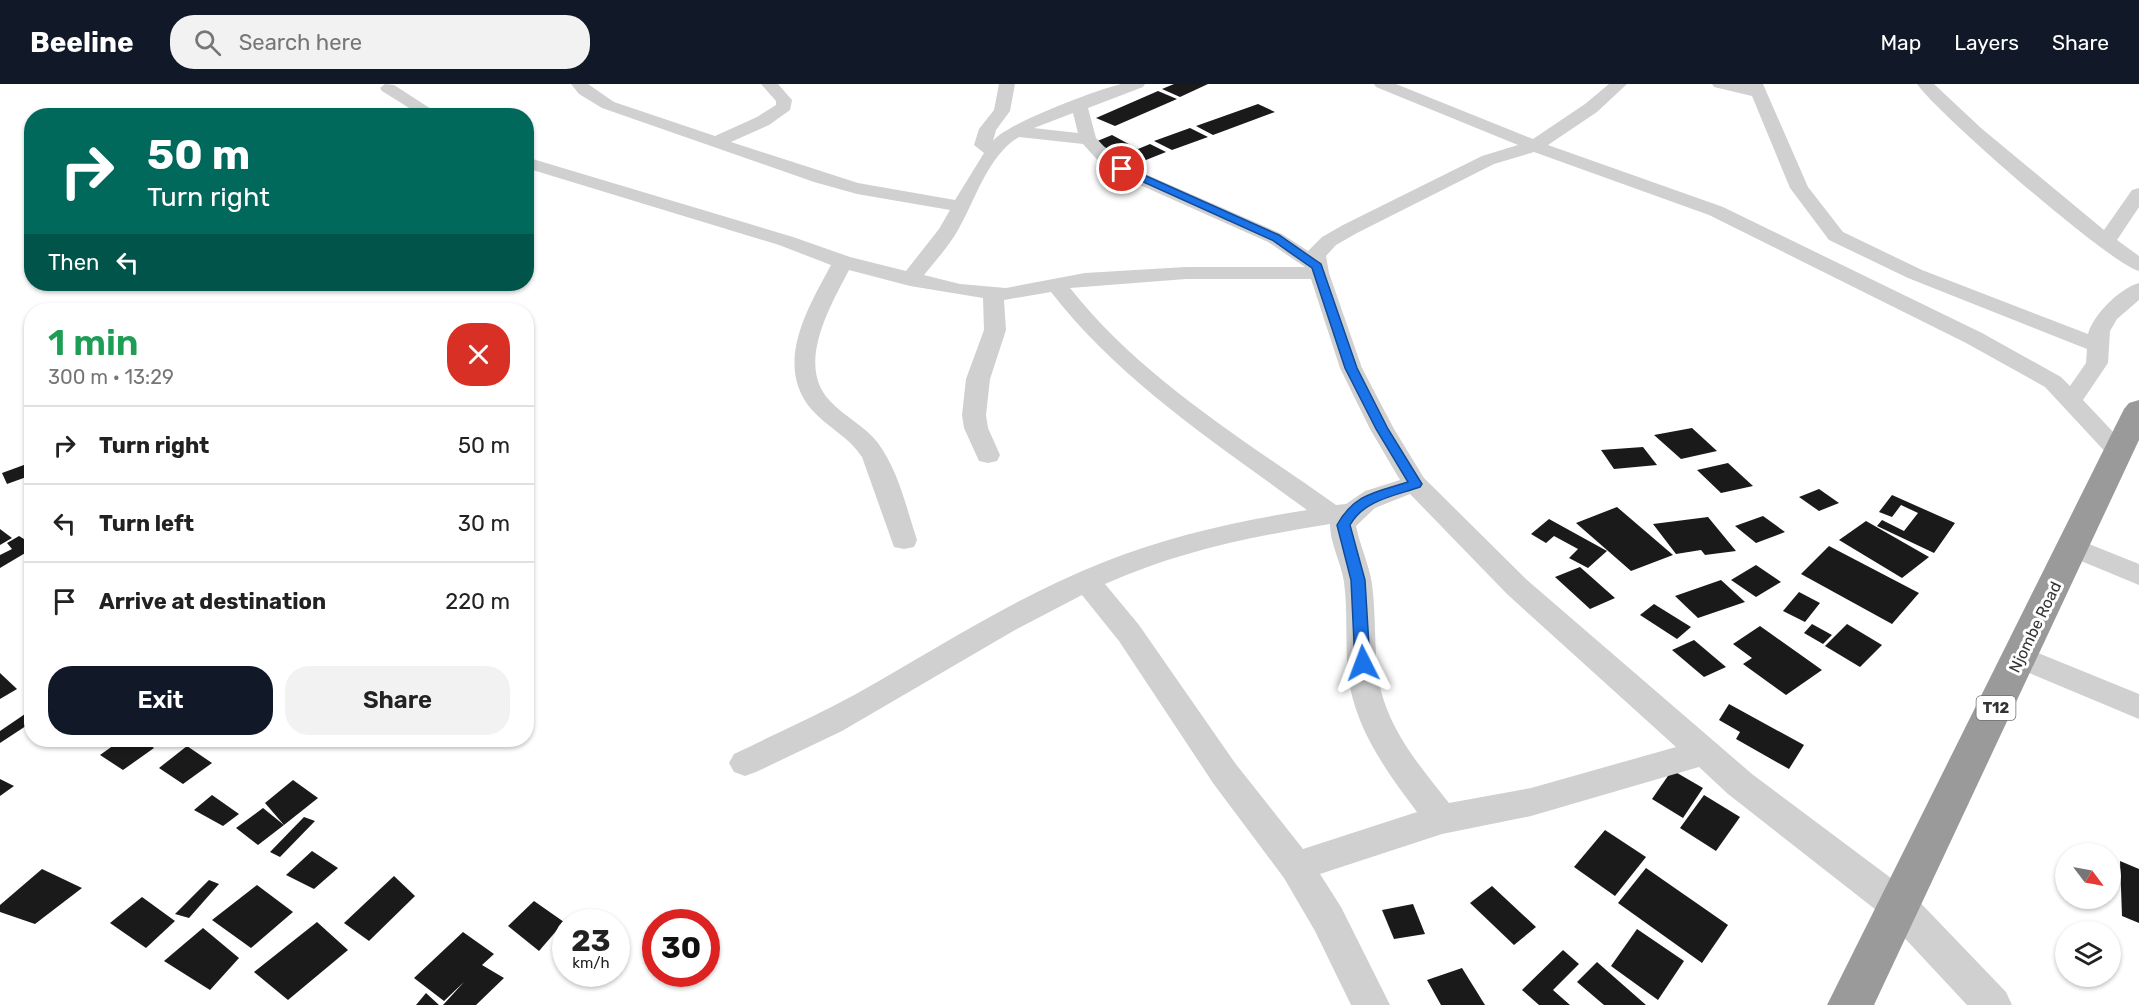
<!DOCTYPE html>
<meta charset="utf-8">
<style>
:root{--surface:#fff;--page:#f2f2f2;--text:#222;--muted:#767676;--line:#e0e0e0;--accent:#111827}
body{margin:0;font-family:Rubik,sans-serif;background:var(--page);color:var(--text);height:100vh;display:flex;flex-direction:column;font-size:22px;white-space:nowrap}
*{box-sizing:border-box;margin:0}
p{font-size:20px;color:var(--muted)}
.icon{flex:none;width:33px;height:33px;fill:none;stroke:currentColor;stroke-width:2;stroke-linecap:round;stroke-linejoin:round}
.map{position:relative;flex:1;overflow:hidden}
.drawer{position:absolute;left:24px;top:219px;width:510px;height:444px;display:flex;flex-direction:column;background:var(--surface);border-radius:24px;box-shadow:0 2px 4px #0004}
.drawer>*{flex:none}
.hud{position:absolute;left:24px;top:24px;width:510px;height:183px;border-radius:24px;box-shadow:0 2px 4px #0004;background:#00695c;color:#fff;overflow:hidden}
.needle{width:39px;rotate:122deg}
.controls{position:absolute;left:2055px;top:759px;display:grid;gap:12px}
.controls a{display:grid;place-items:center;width:66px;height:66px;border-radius:50%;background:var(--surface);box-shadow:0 2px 4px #0004;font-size:30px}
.speed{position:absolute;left:552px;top:825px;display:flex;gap:12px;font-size:30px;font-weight:700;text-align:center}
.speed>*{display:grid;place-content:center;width:78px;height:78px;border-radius:50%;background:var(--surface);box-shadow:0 2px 4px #0004;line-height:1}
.speed small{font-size:15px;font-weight:400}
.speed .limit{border:9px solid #d22;background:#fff;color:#111}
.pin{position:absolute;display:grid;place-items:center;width:51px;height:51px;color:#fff;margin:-26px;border:3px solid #fff;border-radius:50%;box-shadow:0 2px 6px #0007}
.me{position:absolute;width:66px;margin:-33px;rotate:357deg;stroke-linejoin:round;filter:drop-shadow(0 0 4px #0008)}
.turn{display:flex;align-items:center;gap:21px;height:126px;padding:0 24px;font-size:27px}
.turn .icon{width:78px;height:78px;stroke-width:2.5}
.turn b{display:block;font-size:42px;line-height:51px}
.then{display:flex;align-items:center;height:57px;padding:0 24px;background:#0003;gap:12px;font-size:22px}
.round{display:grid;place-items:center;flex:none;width:63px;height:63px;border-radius:24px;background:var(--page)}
.overview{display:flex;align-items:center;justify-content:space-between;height:102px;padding:0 24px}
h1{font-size:36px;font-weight:600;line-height:45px;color:#1e9e55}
.button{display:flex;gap:12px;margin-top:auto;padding:12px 24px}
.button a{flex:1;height:69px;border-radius:24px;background:var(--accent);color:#fff;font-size:24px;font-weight:600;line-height:69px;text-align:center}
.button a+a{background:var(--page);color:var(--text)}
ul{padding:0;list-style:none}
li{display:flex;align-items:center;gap:18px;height:78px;padding:0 24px;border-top:2px solid var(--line)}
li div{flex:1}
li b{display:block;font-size:22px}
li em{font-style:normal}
header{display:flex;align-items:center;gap:36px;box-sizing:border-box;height:84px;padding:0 30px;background:var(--accent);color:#fff}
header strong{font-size:28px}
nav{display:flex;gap:33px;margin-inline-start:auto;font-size:21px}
.search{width:420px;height:54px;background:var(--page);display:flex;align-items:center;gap:15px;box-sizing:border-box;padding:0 21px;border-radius:24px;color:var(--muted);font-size:22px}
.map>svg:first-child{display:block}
.building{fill:#1a1a1a}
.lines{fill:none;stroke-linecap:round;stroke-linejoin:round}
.street{fill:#d0d0d0;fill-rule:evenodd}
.highway{fill:#9a9a9a;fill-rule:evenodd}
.route{fill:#1a73e8;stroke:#114b97;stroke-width:1.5}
.labels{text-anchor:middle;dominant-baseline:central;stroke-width:6;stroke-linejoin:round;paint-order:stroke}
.shield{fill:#fff;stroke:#707070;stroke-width:1.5}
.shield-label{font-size:15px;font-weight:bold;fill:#333}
.street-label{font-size:16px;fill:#333;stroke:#fff}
</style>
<header>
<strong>Beeline</strong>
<div class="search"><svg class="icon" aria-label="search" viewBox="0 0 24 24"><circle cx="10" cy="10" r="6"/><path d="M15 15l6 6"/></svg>Search here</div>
<nav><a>Map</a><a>Layers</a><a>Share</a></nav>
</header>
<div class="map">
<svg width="2139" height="921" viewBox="0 0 2139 921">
<rect width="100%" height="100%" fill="#fff"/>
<g class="building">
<path d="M1174,0H1208L1180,13L1162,5Z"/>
<path d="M1158,7L1177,15L1115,42L1096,34Z"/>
<path d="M1258,20L1275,28L1213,51L1196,42Z"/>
<path d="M1190,44L1208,53L1172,66L1154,57Z"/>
<path d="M1112,51L1138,65L1150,60L1166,68L1136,80L1095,58Z"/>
<path d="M1692,344L1717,367L1681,375L1654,351Z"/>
<path d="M1643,363L1657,381L1614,385L1601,366Z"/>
<path d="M32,378V391L7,400L2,389Z"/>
<path d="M1728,379L1753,402L1721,409L1697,386Z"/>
<path d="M1819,405L1839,419L1819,427L1799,413Z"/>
<path d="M1892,411L1955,439L1934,469L1877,442L1882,436L1904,447L1918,429L1901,421L1892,433L1879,428Z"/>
<path d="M1617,423L1673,471L1631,487L1576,439Z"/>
<path d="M1763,432L1785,448L1756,459L1735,442Z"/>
<path d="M1708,433L1736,467L1705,471L1701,466L1676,470L1653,440Z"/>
<path d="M1549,435L1607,467L1588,484L1569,474L1578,465L1554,452L1546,459L1531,450Z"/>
<path d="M1866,437L1929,473L1902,494L1839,456Z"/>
<path d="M0,445L12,454L0,461Z"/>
<path d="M19,452L32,460V465L0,484V471L12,465L7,459Z"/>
<path d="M1829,462L1919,509L1892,540L1801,490Z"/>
<path d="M1756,481L1781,498L1756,513L1731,496Z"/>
<path d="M1580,483L1615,514L1590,525L1555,493Z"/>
<path d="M1721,496L1745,518L1698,534L1675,512Z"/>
<path d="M1799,508L1820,519L1805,538L1783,527Z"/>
<path d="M1654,520L1691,543L1677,555L1640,531Z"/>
<path d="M1812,540L1832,551L1823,560L1804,549Z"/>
<path d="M1847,540L1882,561L1860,583L1825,562Z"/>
<path d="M1760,542L1822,586L1786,611L1743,580L1752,574L1733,560Z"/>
<path d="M1694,556L1726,583L1704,593L1672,566Z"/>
<path d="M0,589L17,605L0,615Z"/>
<path d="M1729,620L1804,661L1789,685L1736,655L1740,648L1719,636Z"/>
<path d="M25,630L32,635V638L0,659V647Z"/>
<path d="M121,656H143L154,664L123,686L100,671Z"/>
<path d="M187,662L212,679L183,700L159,684Z"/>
<path d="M1672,686L1703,704L1683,734L1652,715Z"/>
<path d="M0,695L14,702L0,712Z"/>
<path d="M293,696L318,714L284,741L265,719Z"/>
<path d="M212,711L239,730L223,742L194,726Z"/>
<path d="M1704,711L1740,733L1716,767L1680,744Z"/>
<path d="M263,724L284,741L258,761L236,744Z"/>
<path d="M304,733L315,737L280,773L270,768Z"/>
<path d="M1605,746L1646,773L1615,812L1574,783Z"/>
<path d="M312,767L338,784L314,805L286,791Z"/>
<path d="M2120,777L2139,785V839L2122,832Z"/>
<path d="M1646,784L1728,841L1702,879L1618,819Z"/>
<path d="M42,785L82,804L35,840L0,828V821Z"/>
<path d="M394,792L415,812L369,857L344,839Z"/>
<path d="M209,796L219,800L189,834L175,830Z"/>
<path d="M257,801L293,828L251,864L212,836Z"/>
<path d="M1492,802L1536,843L1514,861L1470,819Z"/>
<path d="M142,813L175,837L146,864L110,839Z"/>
<path d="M534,817L564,838L539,867L508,842Z"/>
<path d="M1413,820L1425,850L1394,855L1382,826Z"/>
<path d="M317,838L348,866L288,916L254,888Z"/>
<path d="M203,844L239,874L210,906L164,877Z"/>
<path d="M1637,845L1684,877L1658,916L1611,882Z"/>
<path d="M463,848L494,870L482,881L504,894L476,921H443L464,898L444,917L414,894Z"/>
<path d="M1563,866L1579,880L1553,906L1570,921H1539L1522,906Z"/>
<path d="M1597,878L1646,921H1604L1577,898Z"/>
<path d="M1462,884L1485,921H1441L1427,896Z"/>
<path d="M426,909L439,921H416Z"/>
</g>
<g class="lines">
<g class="street">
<path d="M385,0L394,1L442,32H422L382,7L380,4Z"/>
<path d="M571,0H588L614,18L715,52L757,33L776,21V17L761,0H778L792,16L790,26L769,41L731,58L858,99L955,116L984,69L974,61L979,45L994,26L999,0H1015L1010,27L996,46L993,57C1005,40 1099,5 1121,0C1129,0 1137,0 1145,0L1143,3L1088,24L1096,54L1113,72L1143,89L1282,150L1308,167L1322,153L1343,141L1482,72L1518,61L1376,3L1374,0H1396L1533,55L1585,20L1609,0H1627L1597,28L1548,61L1723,123L1982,249L2061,293L2070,302L2086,279L2087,265L1908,194L1829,156L1790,104L1752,12L1714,3L1712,0H1763L1808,103L1843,148L1922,186L2088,250C2093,231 2120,204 2139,199V216L2117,235L2110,247L2108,279L2083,316L2131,367L2128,373L2119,375L2110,373L2045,303L1966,259L1709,131L1534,68L1494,80L1357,149L1336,161L1326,172L1329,189L1362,284L1394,345L1424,394L1527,496L1752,690L1911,809L2006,908L2012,921H1967L1885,833L1728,710L1699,683L1531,732L1442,750L1320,790L1341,823L1390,921H1351L1315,847L1284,794L1213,699L1119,557L1082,511L1015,546L842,647L756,688L745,692L734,688L729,679L734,670C775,650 816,632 856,610C938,564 1017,512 1104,478C1169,452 1238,437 1307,426C1217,360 1120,297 1051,208L1004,216L1006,246L990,295L986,331L988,344L1000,371L997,377L988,379L979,377L964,344L962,331L966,295L984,246L983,214L910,202L849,186C831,221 795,281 830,317C845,333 865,342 878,359C899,388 906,423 917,456L914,463L904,465L894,463L862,373C849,353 827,343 812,326C773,281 808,224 831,181L779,161L526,84V73L793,153L850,173L906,187L939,145L950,126L857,110L814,98L602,24L579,10ZM1073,29L1078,49L1033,44H1034ZM1019,53L1083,60L1101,80L1131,97L1268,158L1305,183H1186L1085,189L1006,204L960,200L924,191C936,176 949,162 958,146C975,117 988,71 1019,53ZM1186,195H1311L1340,284L1370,345L1400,396L1365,407L1346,420L1336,421C1244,356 1141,294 1070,204ZM1410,410L1507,510L1676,663L1531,704L1449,719C1418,680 1386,643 1378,592C1374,561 1376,530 1372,500C1369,480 1360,462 1356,442L1375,424ZM1330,440C1330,460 1341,478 1344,498C1348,529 1345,560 1348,590C1354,643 1386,687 1417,728L1303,765L1235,679L1139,541L1105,500C1176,468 1253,452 1330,440Z"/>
<path d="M1917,0H1934L1981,44L2104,146L2132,106L2139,104V123L2117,156L2139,172V187C2110,180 1938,30 1917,0Z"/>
<path d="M2074,454L2139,480V501L2064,470L2060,463L2064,456Z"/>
<path d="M2021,562L2139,610V635L2010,581L2006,573L2010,565Z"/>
</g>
<path class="highway" d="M2139,316V356L1874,921H1827L2124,325L2129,319Z"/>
</g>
<path class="route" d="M1119,83H1126L1279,151L1321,180L1357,284L1388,345L1422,400L1420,403C1394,412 1364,416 1350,441L1365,496L1370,579L1368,583L1363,585L1355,579L1351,496L1337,441C1354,410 1376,408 1408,398L1376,345L1345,284L1312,184L1272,156L1119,87Z"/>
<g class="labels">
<rect class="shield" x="1976.5" y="612" width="39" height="24" rx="4.5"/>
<g class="shield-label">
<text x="1996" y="624">T12</text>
</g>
<g class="street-label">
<text transform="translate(2035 543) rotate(-64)">Njombe Road</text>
</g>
</g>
</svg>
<div class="controls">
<a><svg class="needle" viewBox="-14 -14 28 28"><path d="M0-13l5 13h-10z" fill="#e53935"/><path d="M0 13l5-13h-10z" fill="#767676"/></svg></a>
<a><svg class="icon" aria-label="layers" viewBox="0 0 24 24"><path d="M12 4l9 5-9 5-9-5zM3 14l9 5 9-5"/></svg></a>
</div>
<div class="speed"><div>23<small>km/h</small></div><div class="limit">30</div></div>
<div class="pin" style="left:1122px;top:85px;background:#d93025"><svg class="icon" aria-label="arrive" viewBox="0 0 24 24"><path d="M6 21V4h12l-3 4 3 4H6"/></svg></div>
<svg class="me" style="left:1363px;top:579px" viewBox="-20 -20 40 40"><path d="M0-17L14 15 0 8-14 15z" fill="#1a73e8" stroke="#fff" stroke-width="4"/></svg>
<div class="hud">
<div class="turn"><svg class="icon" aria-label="right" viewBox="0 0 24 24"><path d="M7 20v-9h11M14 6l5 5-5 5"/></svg><div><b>50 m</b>Turn right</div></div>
<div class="then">Then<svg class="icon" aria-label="left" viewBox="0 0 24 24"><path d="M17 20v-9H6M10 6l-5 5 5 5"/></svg></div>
</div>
<section class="drawer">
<div class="overview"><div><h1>1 min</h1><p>300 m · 13:29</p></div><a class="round" style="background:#d93025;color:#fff"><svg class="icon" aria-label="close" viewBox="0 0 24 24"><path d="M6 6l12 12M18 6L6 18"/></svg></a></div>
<ul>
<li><svg class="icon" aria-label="right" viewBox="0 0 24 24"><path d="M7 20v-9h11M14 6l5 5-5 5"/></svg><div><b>Turn right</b></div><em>50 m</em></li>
<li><svg class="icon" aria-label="left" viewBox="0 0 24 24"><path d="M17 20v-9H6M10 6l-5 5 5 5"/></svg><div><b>Turn left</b></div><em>30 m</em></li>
<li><svg class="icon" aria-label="arrive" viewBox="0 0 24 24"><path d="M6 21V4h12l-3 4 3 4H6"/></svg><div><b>Arrive at destination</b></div><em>220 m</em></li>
</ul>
<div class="button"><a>Exit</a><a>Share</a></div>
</section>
</div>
